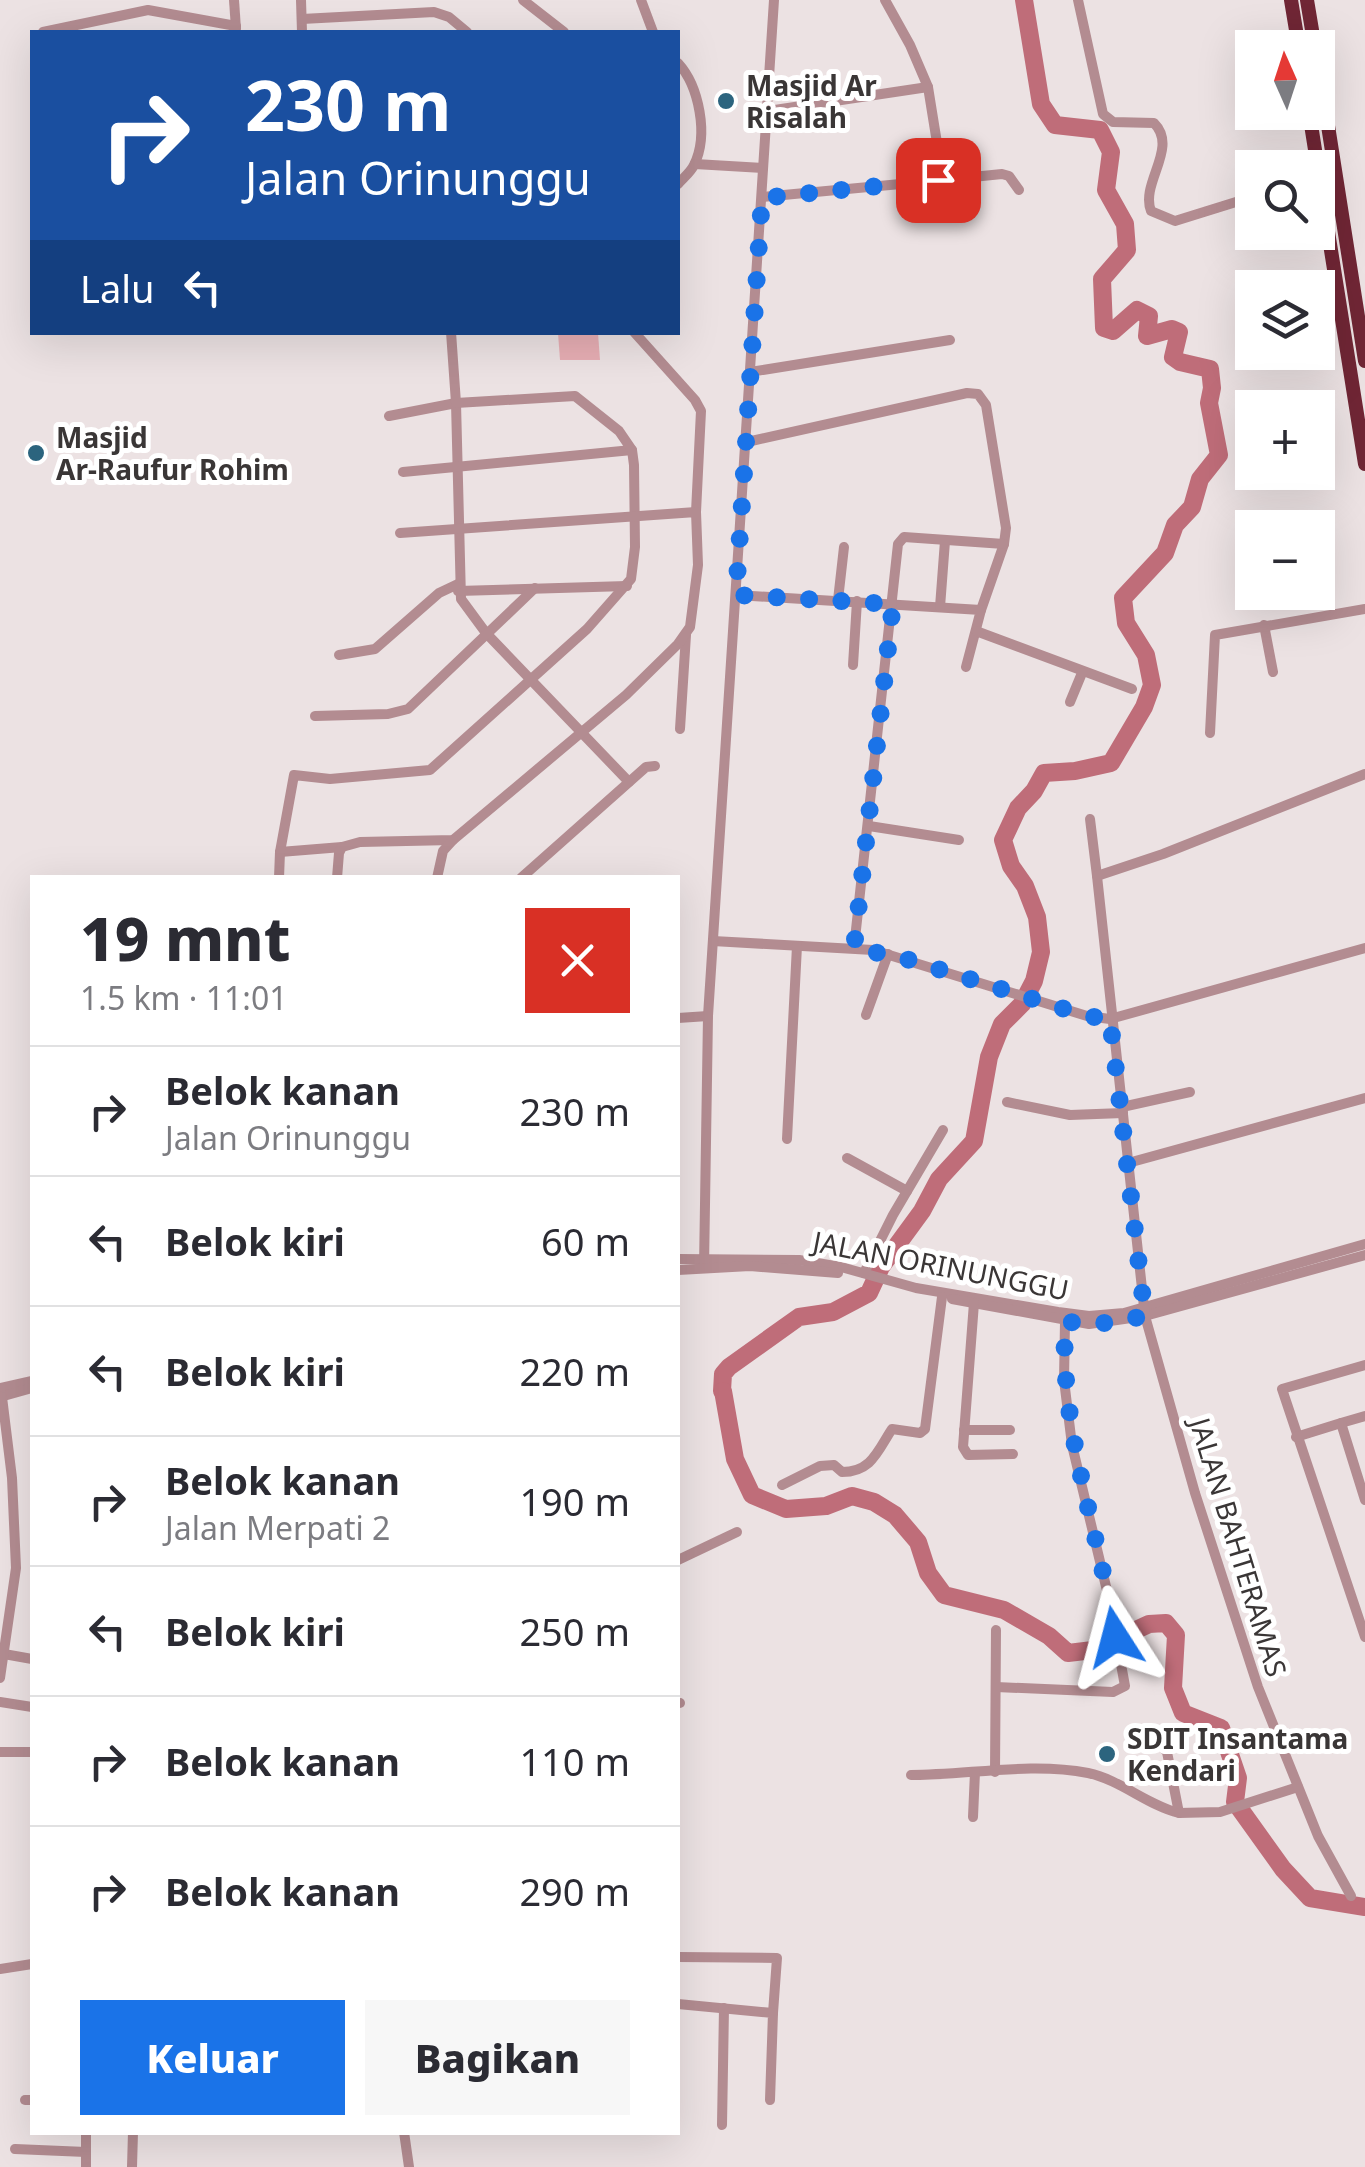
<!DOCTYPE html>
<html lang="id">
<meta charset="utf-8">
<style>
:root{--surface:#fff;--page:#f7f7f7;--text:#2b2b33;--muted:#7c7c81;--line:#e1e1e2;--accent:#1a73e8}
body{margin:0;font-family:"Noto Sans",sans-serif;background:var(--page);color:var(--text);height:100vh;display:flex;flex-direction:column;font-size:38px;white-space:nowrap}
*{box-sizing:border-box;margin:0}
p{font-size:32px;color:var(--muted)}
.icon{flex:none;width:55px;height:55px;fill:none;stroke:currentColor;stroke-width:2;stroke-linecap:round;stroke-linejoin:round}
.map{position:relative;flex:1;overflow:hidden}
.details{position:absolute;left:30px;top:875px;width:650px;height:1260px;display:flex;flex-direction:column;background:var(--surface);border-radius:0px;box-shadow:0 10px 40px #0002}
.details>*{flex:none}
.top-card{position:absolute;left:30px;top:30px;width:650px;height:305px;border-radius:0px;box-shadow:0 10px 40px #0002;background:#1a4fa0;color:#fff;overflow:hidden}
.needle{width:65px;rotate:357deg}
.controls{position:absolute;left:1235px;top:30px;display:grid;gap:20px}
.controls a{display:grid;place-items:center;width:100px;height:100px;border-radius:0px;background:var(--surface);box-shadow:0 10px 40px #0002;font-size:50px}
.pin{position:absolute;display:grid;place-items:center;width:85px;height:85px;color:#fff;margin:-42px;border-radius:20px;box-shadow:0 5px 15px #0006}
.me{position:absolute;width:110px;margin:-55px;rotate:351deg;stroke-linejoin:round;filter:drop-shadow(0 0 8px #0008)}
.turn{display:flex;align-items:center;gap:35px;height:210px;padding:0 50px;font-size:45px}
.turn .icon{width:130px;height:130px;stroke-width:2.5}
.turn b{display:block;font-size:70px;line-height:85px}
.then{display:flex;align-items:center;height:95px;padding:0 50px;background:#0003;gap:20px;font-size:38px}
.round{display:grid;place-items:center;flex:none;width:105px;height:105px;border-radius:0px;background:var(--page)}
.head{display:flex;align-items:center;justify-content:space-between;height:170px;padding:0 50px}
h1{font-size:60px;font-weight:800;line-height:75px}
.primary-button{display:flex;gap:20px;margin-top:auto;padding:20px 50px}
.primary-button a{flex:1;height:115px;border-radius:0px;background:var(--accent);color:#fff;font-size:40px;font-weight:800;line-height:115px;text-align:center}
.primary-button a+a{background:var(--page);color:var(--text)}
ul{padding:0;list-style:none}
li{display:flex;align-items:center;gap:30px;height:130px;padding:0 50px;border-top:2px solid var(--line)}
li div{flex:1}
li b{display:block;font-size:38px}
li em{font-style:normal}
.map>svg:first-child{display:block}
.park{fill:#e7aeb4}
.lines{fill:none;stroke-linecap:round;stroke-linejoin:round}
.river{stroke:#bf6d79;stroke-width:18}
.minor{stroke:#b38c91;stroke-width:10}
.highway{stroke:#702635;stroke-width:14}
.route{stroke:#1a73e8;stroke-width:18;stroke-dasharray:0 32.4}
.poi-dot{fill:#2c647e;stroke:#fff;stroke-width:4}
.labels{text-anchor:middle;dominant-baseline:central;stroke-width:10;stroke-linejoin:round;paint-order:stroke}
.poi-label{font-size:28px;font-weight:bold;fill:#3a3636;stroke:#fff;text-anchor:start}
.street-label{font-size:28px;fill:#3a3636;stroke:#fff}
</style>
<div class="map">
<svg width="1365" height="2167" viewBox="0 0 1365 2167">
<rect width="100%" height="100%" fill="#ece2e3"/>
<path class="park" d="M558,333H598L600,360H560Z"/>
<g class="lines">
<g class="river">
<path d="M722,1391L723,1374L729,1367L799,1317L833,1312L869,1293L881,1267L922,1211L939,1179L974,1141L989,1057L1002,1024L1022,1004L1034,981L1041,952L1037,917L1025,886L1011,866L1003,840L1018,808L1034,791L1044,773L1075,771L1111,763L1144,707L1152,685L1146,655L1126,623L1123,598L1165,553L1175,525L1192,507L1200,479L1219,455L1209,403L1212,388L1210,369L1180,362L1173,357L1179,332L1172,329L1147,336L1149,316L1137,310L1113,331L1104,328L1102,279L1127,250L1125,224L1106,190L1111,152L1100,130L1055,125L1041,104L1024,0"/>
<path d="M723,1391L735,1459L752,1495L786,1509L826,1506L852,1496L874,1502L895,1515L918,1542L928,1573L944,1595L1004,1610L1049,1636L1068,1653L1093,1650L1149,1624L1166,1623L1176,1635L1173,1688L1183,1713L1221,1728L1238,1778L1235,1802L1283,1869L1310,1898L1365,1907"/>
</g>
<g class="minor">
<path d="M234,0L236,29"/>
<path d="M301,0L302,32"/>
<path d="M523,0L564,32"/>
<path d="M641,0L653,32"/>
<path d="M885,0L910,45L928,87L943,180L1002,174L1009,176L1019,190"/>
<path d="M1078,0L1103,114L1113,122L1154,123C1179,148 1140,183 1151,211L1175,221L1252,197"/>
<path d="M302,19L434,12L449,17L467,32"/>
<path d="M43,32L148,10L236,26"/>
<path d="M678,63C699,86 709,135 694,165C691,172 683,178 678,184"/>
<path d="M768,111L928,87"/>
<path d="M695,164L763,168"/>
<path d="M762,197L943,180"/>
<path d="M634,332L695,400L701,411L696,512"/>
<path d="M750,372L950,340"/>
<path d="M389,416L456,403L461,599L486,633L629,782"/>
<path d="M747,442L967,393L978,394L986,405L1006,528L1004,544L981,610"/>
<path d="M403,472L632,450"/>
<path d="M458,591L627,586"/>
<path d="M736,595L981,610L966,667"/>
<path d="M838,600L844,547"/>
<path d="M940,607L945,541"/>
<path d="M1264,625L1273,672"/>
<path d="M976,631L1132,689"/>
<path d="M339,655L375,649L439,593L458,584"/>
<path d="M853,665L857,601"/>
<path d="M1070,702L1082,673"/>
<path d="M315,716L388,714L408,709L535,588"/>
<path d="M680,729L686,635"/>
<path d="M1210,733L1215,635L1365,609"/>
<path d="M1090,819L1097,876"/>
<path d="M869,826L959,840"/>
<path d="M280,852L342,847"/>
<path d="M279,878L280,852L294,775L330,779L430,770L587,629L631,579L635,547L634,465L632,450L619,431L575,396L456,403L451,332"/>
<path d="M337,878L339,853L342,847L360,842L453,840L626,695L678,644L690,627L698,565L696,512L400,533"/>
<path d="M437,878L443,851L453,840"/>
<path d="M521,878L646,767L655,766"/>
<path d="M713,941L873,950L1087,1016L1110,1019L1365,948"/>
<path d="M854,948L898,544L904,537L1004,544"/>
<path d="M866,1015L888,954"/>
<path d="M678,1018L708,1016"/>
<path d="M1007,1102L1070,1115L1123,1113"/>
<path d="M1122,1107L1190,1092"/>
<path d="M787,1139L797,946"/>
<path d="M847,1158L907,1191"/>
<path d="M1128,1163L1365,1098"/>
<path d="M678,1259L799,1260L841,1267L916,1288L1058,1312L1089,1316L1124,1313L1365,1244"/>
<path d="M704,1267L708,1016L774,0"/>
<path d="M678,1270L750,1266L838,1273"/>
<path d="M864,1273L893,1215L943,1130"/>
<path d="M952,1299L1089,1324L1145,1316L1365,1255"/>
<path d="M974,1303L963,1447L968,1455L1013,1454"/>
<path d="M1365,1365L1282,1389L1365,1637"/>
<path d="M0,1388L32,1381"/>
<path d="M0,1397L32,1388"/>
<path d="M1341,1423L1365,1416"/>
<path d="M964,1430H1010"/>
<path d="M1296,1437L1341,1423L1365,1500"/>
<path d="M782,1485L820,1466L834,1465L842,1472C872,1472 878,1450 892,1429L920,1433L925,1429L942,1297"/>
<path d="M678,1560L737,1532"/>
<path d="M4,1654L32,1659"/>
<path d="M0,1678L16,1568L12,1478L2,1397"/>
<path d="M996,1687L1113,1692L1125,1686L1109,1599L1072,1445L1064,1380L1065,1322"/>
<path d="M0,1702L32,1707"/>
<path d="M678,1703H680"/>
<path d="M0,1752H32"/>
<path d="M995,1772L996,1630"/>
<path d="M911,1775C968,1775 1031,1762 1088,1773C1121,1780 1147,1805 1179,1813L1167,1752L1153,1737"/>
<path d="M1179,1813L1220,1812L1298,1787"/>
<path d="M973,1817L975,1772"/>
<path d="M1351,1896L1318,1836L1258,1687L1195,1493L1145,1316L1097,876L1163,854L1365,774"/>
<path d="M678,1957L777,1958L773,2013"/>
<path d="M0,1969L32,1964"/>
<path d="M678,2004L773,2013L770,2100"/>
<path d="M25,2100H32"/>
<path d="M722,2125L724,2008"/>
<path d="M404,2132L409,2167"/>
<path d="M15,2149L86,2152"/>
<path d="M86,2167V2132"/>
<path d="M132,2167L133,2132"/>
</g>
<g class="highway">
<path d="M1291,0L1299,48"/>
<path d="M1307,0L1315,48"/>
<path d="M1318,62L1365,361"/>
<path d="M1309,112L1365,464"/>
</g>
</g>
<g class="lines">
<path class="route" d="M938,180L762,198L736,595L893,604L854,948L903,958L1087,1016L1110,1019L1145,1316L1108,1323L1065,1322C1060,1435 1099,1528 1115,1637"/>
</g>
<g class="poi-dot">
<circle cx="726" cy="101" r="10"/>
<circle cx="36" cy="453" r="10"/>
<circle cx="1107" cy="1754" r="10"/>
</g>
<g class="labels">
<g class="poi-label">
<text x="746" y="85">Masjid Ar<tspan x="746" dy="32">Risalah</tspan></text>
<text x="56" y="437">Masjid<tspan x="56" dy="32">Ar-Raufur Rohim</tspan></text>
<text x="1127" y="1738">SDIT Insantama<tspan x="1127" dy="32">Kendari</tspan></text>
</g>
<g class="street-label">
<text transform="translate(941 1265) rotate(11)">JALAN ORINUNGGU</text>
<text transform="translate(1239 1547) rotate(73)">JALAN BAHTERAMAS</text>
</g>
</g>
</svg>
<div class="controls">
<a><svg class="needle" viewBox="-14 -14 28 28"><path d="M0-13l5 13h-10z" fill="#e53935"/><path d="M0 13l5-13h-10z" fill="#7c7c81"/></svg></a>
<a><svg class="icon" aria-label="search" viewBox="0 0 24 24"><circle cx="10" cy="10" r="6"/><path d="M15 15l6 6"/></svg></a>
<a><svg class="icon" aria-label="layers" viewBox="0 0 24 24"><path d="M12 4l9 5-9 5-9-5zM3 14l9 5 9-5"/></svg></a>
<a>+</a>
<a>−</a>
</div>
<div class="pin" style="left:938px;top:180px;background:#d93025"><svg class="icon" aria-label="arrive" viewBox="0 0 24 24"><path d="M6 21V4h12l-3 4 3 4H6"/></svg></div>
<svg class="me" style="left:1115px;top:1637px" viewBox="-20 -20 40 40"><path d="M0-17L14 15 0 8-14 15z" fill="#1a73e8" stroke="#fff" stroke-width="4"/></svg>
<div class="top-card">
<div class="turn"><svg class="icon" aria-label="right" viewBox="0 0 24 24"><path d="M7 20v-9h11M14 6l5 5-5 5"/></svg><div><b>230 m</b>Jalan Orinunggu</div></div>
<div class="then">Lalu<svg class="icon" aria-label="left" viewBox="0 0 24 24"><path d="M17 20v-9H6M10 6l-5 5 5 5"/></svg></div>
</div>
<section class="details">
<div class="head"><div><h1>19 mnt</h1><p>1.5 km · 11:01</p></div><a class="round" style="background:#d93025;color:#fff"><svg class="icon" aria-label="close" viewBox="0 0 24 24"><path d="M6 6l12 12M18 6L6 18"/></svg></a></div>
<ul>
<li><svg class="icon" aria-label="right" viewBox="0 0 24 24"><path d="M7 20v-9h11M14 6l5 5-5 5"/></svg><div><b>Belok kanan</b><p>Jalan Orinunggu</p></div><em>230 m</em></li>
<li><svg class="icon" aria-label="left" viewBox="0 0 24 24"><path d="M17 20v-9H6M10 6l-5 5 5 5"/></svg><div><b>Belok kiri</b></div><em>60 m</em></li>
<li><svg class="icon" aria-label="left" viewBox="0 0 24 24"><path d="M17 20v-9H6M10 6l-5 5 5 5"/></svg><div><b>Belok kiri</b></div><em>220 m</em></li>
<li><svg class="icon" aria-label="right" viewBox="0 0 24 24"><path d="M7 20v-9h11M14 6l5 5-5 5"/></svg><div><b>Belok kanan</b><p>Jalan Merpati 2</p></div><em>190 m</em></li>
<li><svg class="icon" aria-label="left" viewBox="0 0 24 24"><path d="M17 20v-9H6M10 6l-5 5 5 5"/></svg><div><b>Belok kiri</b></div><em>250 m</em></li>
<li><svg class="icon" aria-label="right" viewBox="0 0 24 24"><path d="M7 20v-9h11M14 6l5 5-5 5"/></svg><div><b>Belok kanan</b></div><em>110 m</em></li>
<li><svg class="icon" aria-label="right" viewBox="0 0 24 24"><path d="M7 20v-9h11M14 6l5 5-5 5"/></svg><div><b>Belok kanan</b></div><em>290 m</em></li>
</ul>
<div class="primary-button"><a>Keluar</a><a>Bagikan</a></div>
</section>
</div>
